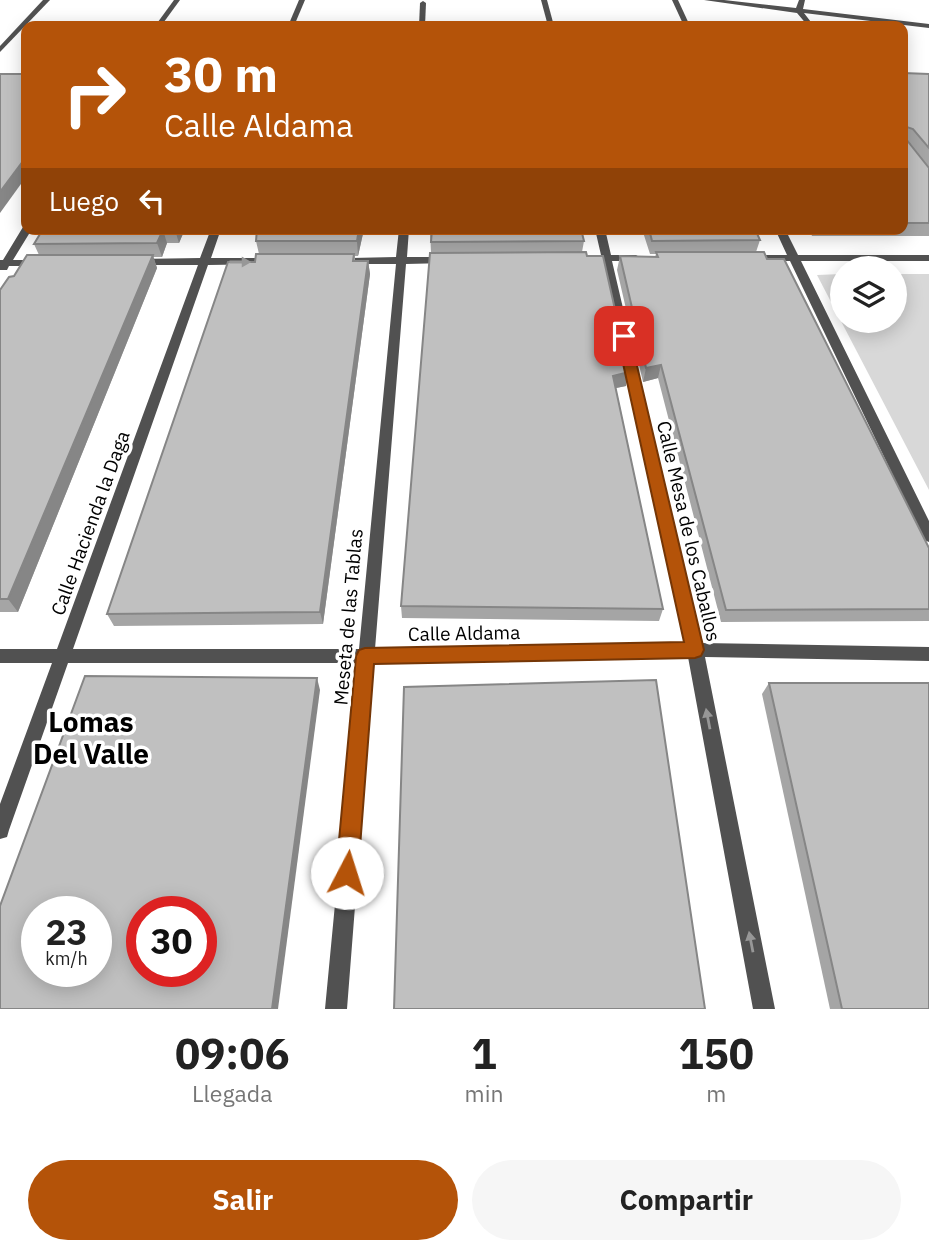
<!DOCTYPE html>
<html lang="es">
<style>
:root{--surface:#fff;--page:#f6f6f6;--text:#222;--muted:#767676;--accent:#b45309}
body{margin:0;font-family:"IBM Plex Sans",sans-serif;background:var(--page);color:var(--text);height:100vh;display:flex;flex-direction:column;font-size:26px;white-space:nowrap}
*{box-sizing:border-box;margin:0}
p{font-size:23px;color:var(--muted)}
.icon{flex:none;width:38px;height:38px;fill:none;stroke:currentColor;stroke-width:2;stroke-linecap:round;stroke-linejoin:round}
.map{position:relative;height:1009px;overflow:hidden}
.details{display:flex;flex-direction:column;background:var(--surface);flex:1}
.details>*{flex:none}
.hud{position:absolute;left:21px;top:21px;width:887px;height:214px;border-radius:14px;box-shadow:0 4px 18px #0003;background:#b45309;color:#fff;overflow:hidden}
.buttons{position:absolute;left:830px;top:256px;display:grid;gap:14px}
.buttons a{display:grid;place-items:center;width:77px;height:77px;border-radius:50%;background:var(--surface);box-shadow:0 4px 18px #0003;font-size:35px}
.speed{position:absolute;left:21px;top:896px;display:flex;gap:14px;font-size:35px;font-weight:700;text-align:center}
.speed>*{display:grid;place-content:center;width:91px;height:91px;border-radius:50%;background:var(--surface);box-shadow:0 4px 18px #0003;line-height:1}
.speed small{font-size:18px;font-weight:400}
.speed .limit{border:10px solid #d22;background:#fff;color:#111}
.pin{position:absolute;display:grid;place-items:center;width:60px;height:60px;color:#fff;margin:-30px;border-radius:14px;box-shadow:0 4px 10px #0006}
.me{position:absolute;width:77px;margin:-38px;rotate:5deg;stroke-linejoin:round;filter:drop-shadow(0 0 5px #0008)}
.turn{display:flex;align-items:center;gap:24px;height:147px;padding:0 28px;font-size:32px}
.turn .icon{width:91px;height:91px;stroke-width:2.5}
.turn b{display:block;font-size:49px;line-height:60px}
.then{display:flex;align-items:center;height:66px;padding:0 28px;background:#0003;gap:14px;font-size:26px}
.eta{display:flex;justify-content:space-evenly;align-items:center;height:119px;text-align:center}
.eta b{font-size:42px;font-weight:700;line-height:49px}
.action{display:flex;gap:14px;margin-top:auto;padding:14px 28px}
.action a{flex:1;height:80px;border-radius:42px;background:var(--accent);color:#fff;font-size:28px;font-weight:700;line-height:80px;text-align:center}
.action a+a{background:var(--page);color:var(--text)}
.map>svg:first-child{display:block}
.green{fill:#d8d8d8}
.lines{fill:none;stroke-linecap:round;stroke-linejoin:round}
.minor{fill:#515151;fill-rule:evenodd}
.wall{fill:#a5a5a5}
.shaded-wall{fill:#868686}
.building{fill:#c0c0c0;stroke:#868686;stroke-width:2;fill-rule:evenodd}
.oneway{fill:#979797}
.route{fill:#b45309;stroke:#753606;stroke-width:2}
.labels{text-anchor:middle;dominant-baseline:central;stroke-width:7;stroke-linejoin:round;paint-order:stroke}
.street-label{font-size:19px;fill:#000;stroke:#fff}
.near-quarter-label{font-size:28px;font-weight:bold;fill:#000;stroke:#fff}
</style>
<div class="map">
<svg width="929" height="1009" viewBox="0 0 929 1009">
<rect width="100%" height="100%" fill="#fff"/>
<path class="green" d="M842,274V320H894V274H929V490L817,275Z"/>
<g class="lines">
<g class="minor">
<path d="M43,0H50L0,52V46Z"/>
<path d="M174,0H180L161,26H155Z"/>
<path d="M299,0H305L294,26H288Z"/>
<path d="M541,0H547L554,26H548Z"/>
<path d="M672,0H678L690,26H684Z"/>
<path d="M704,0H724L796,8L799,0H805L803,9L929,24V28L804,13L814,26H808L797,13Z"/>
<path d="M423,1L426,3L425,26H419L420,3Z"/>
<path d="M26,226V229H32L13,260H41L46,263L41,266H9L7,270H0V260H3L23,227Z"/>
<path d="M211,229H221L211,258H272L277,261L272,264L208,265L73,649H359L396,264H351L346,261L351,258L396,257L399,229H409L407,257H447L452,260L447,263L406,264L375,649L685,643L602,261H586L581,258L586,255H601L595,229H605L611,255H636L641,258L636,261H612L701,643L929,647V661L705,657L775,1009H753L688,657L374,663L347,1009H325L358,663H68L9,830L7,837L0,839V804L52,663H0V649H57L198,265H138L133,262L138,259L200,258Z"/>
<path d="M775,229H785L798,255H929V261H801L929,521V542L924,540L922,536L790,261H750L745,258L750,255H787Z"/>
</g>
</g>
<g class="wall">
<path d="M903,73L929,74V236H812L809,229H903Z"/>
<path d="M43,229H185L179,243H167L162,257H153L157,268L18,612H0V290L39,255L34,244Z"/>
<path d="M364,229L358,256H355V261H368L370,274L323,624L114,626L107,614L259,254L256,241Z"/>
<path d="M430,229H581L584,241L582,252L626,386L616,388L663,609L659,621L402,618L401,606L431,253Z"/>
<path d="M642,229H755L760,240L756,252L767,259L929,548V621L721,622L658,378L643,382L617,270L620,256L655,257L656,254H650Z"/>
<path d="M769,683L929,1009H830L762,694Z"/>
</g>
<g class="shaded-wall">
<path d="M26,157V177L0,213V192Z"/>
<path d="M176,229H185L179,243L175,230Z"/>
<path d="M359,229H364L358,256L357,241Z"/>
<path d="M163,230L167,243L162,257L157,243Z"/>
<path d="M153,255L157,268L18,612L8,599Z"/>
<path d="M368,261L370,274L323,624L320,612Z"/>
<path d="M661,365L658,378L643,382L646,368Z"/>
<path d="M629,372L626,386L611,389L613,376Z"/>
<path d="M317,678L320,690L278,1009H272Z"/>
</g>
<g class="building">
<path d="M903,73L929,74V148L913,129L907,127L906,139L929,168V223H903Z"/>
<path d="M0,74H26V157L0,192Z"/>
<path d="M43,229H176L163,230L157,243L34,244Z"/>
<path d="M257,229H359L357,241H256Z"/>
<path d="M432,229H581L584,241L431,242Z"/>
<path d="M649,229H755L760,240L652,241Z"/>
<path d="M586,252L587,256H603L629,372L613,376L663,609L401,606L430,253Z"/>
<path d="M656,252H764L767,259H784L929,548V609L726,610L661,365L646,368L620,256L658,257Z"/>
<path d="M256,254H354L353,261H368L320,612L107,614L228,262H255Z"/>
<path d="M27,255H153L8,599H0V290L9,277L14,276Z"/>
<path d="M85,676L317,678L272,1009H0V906ZM37,912H96V971H37ZM142,912H201V971H142Z"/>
<path d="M656,680L705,1009H394L404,687Z"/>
<path d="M769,683H929V1009H842Z"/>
</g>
<defs><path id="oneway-solid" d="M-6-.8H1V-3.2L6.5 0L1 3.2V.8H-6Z" transform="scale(1.75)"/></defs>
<g class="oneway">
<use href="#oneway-solid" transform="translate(240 262)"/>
<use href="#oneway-solid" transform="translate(708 719) rotate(-101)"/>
<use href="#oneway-solid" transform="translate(751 942) rotate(-101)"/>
</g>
<path class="route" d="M624,332L630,336L704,650L701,656L695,658L374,664L358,873L355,881L347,884L340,881L336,873L356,656L359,650L365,648L684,642L617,336Z"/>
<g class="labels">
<g class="street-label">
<text transform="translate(90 523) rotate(-70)">Calle Hacienda la Daga</text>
<text transform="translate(689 531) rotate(77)">Calle Mesa de los Caballos</text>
<text transform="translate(348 617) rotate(-85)">Meseta de las Tablas</text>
<text transform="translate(464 633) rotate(-1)">Calle Aldama</text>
</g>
<g class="near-quarter-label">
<text x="91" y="721">Lomas<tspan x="91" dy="32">Del Valle</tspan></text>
</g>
</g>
</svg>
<div class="buttons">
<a><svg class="icon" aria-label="layers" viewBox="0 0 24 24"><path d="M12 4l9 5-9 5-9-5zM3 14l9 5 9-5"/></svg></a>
</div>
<div class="speed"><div>23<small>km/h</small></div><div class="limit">30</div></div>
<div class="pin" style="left:624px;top:336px;background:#d93025"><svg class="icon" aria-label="arrive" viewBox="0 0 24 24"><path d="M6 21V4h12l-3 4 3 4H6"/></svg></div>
<svg class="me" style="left:347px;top:873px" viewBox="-20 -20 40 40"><circle r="19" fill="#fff"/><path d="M0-13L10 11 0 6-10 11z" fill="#b45309"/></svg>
<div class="hud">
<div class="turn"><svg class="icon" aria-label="right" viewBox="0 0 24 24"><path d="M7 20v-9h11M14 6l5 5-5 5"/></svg><div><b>30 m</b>Calle Aldama</div></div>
<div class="then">Luego<svg class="icon" aria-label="left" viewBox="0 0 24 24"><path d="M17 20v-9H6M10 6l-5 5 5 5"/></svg></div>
</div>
</div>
<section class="details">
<div class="eta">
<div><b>09:06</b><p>Llegada</p></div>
<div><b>1</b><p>min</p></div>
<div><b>150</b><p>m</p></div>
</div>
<div class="action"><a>Salir</a><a>Compartir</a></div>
</section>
